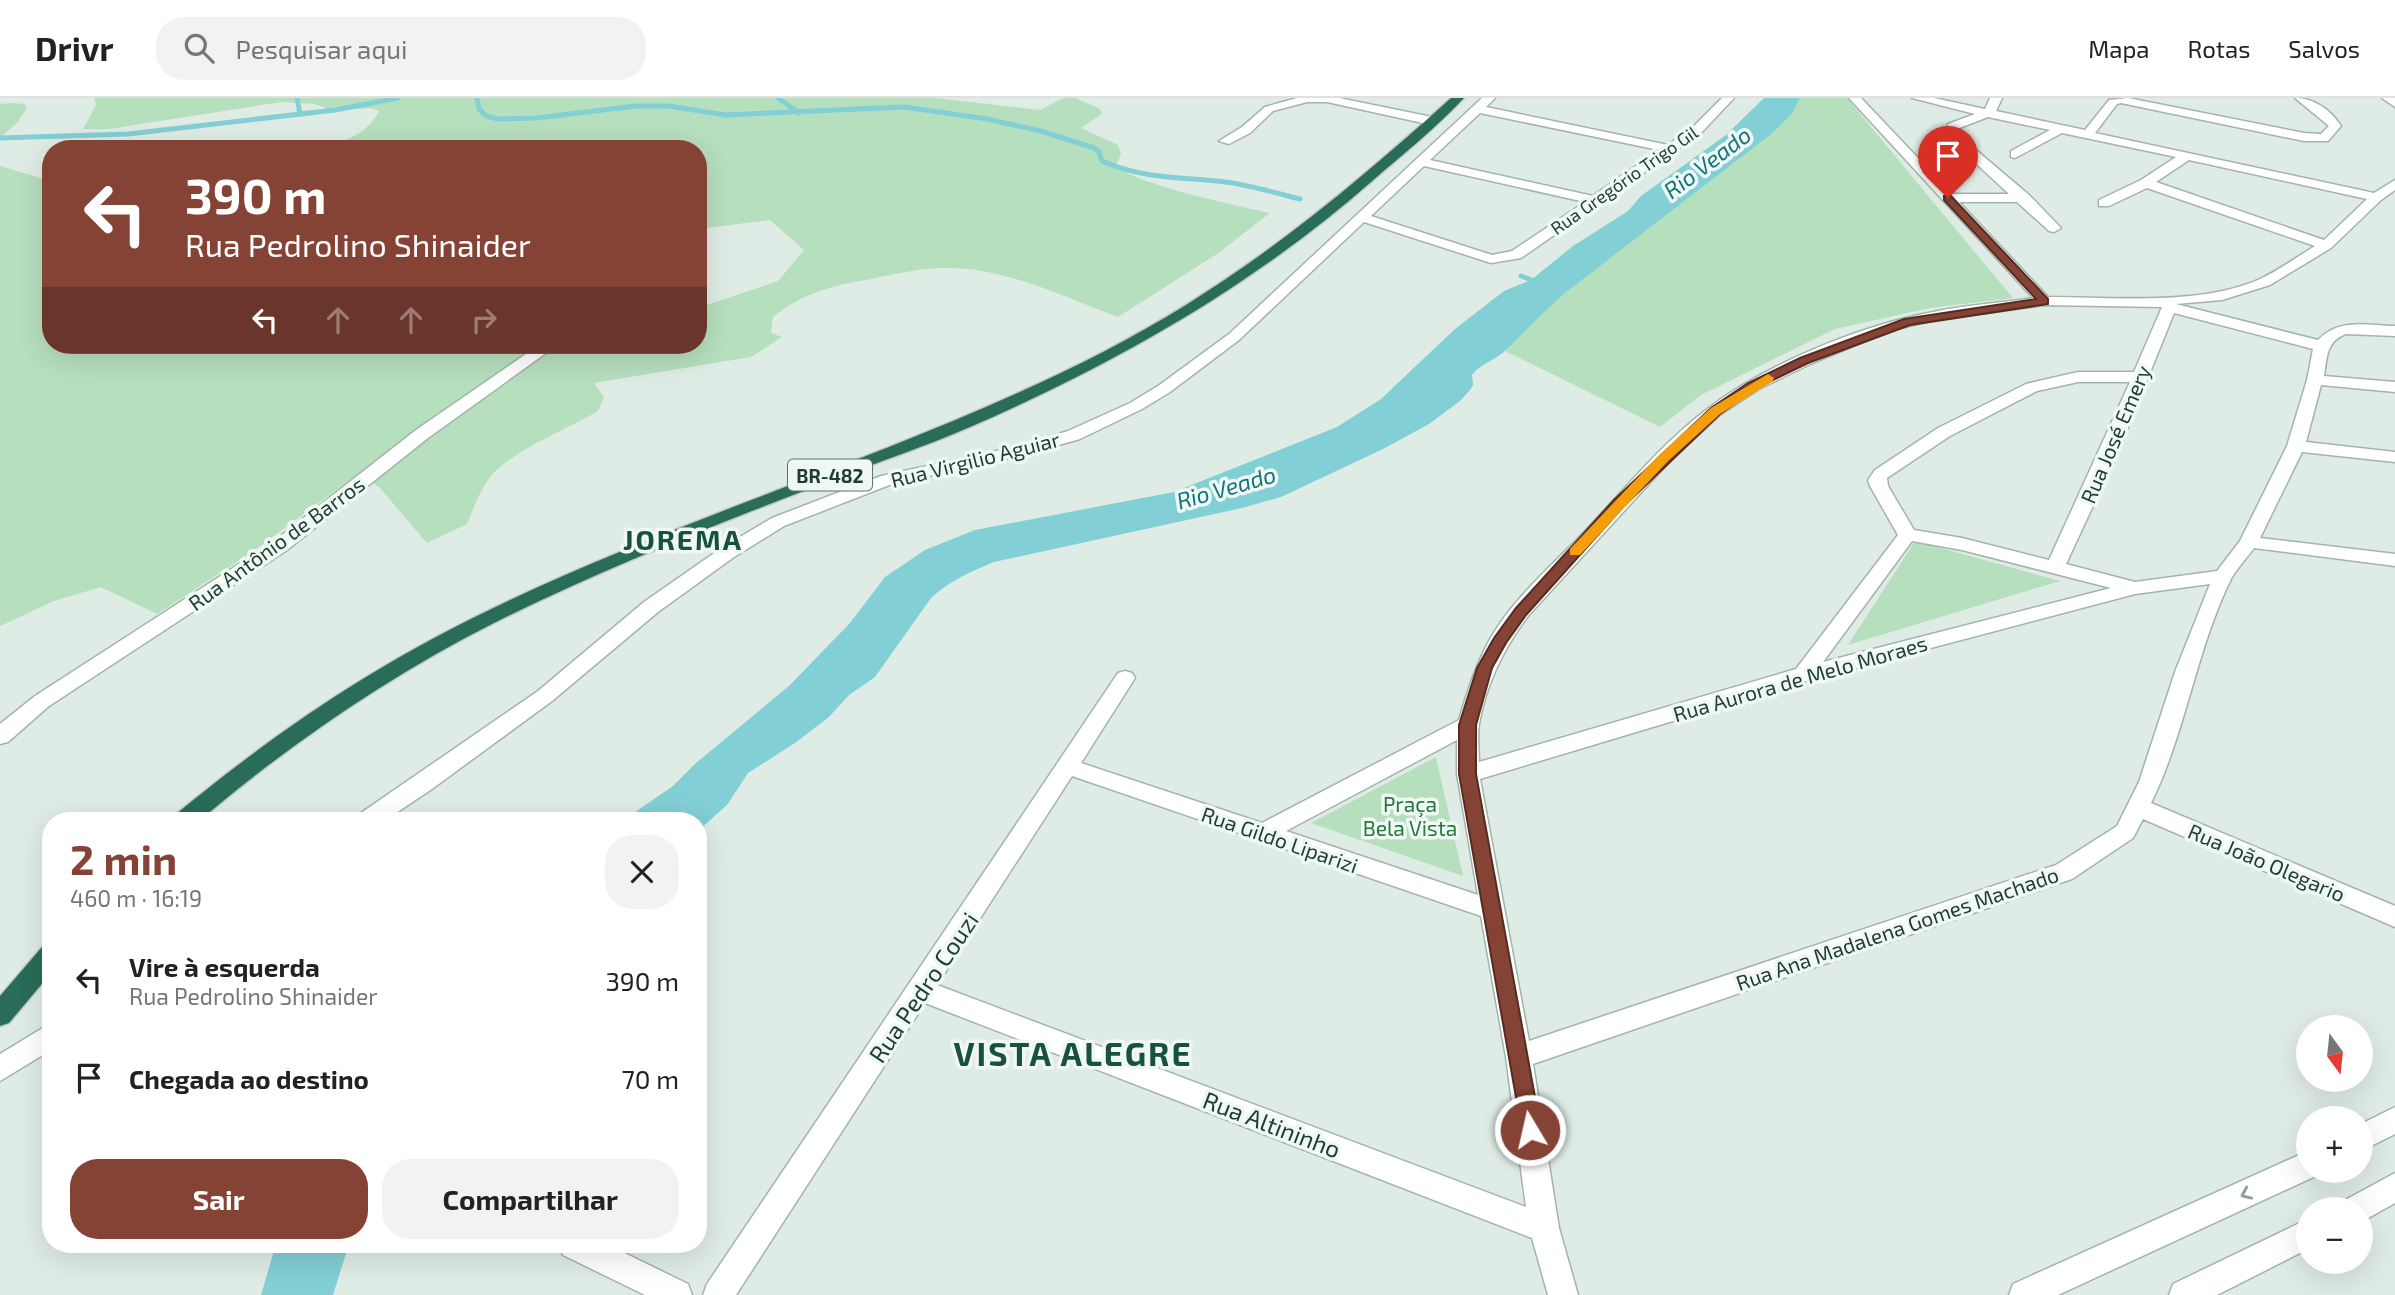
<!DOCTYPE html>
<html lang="pt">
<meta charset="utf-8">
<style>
:root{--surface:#fff;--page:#f2f2f2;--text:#222;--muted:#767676;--line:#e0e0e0;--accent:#854335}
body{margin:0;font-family:"Exo 2",sans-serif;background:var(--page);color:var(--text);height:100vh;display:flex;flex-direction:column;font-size:26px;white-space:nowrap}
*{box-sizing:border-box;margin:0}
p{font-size:23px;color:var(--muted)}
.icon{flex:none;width:38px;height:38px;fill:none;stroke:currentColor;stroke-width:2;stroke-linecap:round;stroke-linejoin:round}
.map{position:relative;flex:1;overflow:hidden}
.details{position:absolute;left:42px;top:714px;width:665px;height:441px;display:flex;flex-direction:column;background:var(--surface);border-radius:28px;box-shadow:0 7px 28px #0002}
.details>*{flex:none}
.guide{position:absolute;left:42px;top:42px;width:665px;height:214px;border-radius:28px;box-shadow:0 7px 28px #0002;background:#854335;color:#fff;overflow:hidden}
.needle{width:46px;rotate:165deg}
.buttons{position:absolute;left:2296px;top:917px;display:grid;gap:14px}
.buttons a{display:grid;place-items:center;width:77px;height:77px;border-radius:50%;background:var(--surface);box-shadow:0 7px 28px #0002;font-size:35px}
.pin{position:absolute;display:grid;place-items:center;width:60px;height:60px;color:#fff;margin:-72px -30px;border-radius:50% 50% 50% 0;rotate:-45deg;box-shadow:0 0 7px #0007}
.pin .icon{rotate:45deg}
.me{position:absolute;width:77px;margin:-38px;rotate:351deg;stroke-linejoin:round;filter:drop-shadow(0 0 5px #0008)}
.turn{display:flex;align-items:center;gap:24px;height:147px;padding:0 28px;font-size:32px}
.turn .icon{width:91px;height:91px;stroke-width:2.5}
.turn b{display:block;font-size:49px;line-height:60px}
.lanes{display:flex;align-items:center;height:66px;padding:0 28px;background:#0003;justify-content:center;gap:35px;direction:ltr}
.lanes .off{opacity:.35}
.round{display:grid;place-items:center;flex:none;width:74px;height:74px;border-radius:28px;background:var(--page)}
.head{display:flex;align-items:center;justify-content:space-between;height:119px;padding:0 28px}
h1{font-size:42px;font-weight:700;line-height:52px;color:var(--accent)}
.cta{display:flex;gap:14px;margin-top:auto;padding:14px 28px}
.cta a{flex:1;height:80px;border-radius:28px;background:var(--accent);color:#fff;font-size:28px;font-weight:700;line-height:80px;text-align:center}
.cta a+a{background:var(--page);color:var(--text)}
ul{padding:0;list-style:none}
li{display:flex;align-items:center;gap:21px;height:98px;padding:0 28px}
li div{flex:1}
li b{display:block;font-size:26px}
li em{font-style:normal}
header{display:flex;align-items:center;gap:42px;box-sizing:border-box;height:98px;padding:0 35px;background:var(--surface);border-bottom:2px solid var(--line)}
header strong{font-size:33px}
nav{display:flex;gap:38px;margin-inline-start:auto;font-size:24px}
.search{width:490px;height:63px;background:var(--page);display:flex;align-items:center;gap:18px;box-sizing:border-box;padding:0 24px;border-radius:28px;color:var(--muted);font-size:26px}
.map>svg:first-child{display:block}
.green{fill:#b6dfbe}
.water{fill:#82cfd6}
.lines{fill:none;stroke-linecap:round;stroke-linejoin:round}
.stream{stroke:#82cfd6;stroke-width:5}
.street-casing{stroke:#a2b4ac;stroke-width:3}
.highway-casing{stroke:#c0c9c6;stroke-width:3}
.street{fill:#fff;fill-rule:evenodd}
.highway{fill:#286c59;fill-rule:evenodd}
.oneway{stroke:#8f9e99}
.route{fill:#854335;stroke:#562c22;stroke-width:2}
.slow{fill:#f59e0b}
.labels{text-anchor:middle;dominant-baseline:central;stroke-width:7;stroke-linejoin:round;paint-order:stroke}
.far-street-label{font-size:18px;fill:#1f3d33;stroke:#f0f8f4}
.shield{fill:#f0f8f4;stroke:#5e756d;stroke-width:2}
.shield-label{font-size:19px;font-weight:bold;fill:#1f3d33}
.street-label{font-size:21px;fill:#1f3d33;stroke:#f0f8f4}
.park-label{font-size:21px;fill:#267740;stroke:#f0f8f4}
.water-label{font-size:23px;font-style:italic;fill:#14737e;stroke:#f0f8f4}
.near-street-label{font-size:24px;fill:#1f3d33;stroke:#f0f8f4}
.district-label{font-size:28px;font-weight:bold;letter-spacing:2px;fill:#195140;stroke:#f0f8f4}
.near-district-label{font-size:33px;font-weight:bold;letter-spacing:2px;fill:#195140;stroke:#f0f8f4}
</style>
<header>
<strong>Drivr</strong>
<div class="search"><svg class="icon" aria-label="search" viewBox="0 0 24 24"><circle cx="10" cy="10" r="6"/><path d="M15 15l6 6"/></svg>Pesquisar aqui</div>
<nav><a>Mapa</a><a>Rotas</a><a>Salvos</a></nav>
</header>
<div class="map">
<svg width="2395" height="1197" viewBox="0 0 2395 1197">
<rect width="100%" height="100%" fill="#dfece5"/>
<g class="green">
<path d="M94,0H935L1040,12L1063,0H1076L1100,11L1102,16L1081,30L1118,47L1121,56L1117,66C1125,85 1245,109 1270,115L1217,156L1118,219C1063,199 1005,169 945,170C920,170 895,176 871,181C834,187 803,195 773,219L771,235L782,239L751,259L594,285L604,299L598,313C568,331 513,352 491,378C480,392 474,409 467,426L427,445L379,389L359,375L252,454L157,516L101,489L54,503L0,528V68L51,83V247H698V210L778,183L804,152L770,122L698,131V51H313C340,45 366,39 379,13L370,10L334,13L314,6L282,4L109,31H83L96,7Z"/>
<path d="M1800,0H1847L2013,200L1930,210L1835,231L1701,297L1660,329L1505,253L1535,221L1565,195L1792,16Z"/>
<path d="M12,5L24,6L27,10L17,25L0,40V6Z"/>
<path d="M1915,443L2060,483L1848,547Z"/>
<path d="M1436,659L1463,778L1311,725Z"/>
</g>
<g class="water">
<path d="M1764,0H1800L1792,16L1771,36L1565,195C1544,213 1527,232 1508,250C1497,262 1482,264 1472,277L1473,287L1470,292L1460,303L1429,326L1383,351L1281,399L1242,410L994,464C972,473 949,483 931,500L875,579L849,597L829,619L795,645L748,675L727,707L698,733V723H622L673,688L696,665L789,588L850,525L885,479L925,452L975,432L1174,394L1337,329L1381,301L1455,231L1504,193L1531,182L1573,148L1628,113L1641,98L1726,37Z"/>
<path d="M276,1146H349L333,1197H261Z"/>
</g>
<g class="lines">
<g class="stream">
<path d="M297,0L300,16"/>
<path d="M477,0L479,11L486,18L498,21L537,20L636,8H669L725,17L904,9L987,21L1041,33L1094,50L1099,54L1102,63C1142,81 1183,79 1225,84C1250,87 1276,95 1300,101"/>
<path d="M778,0L799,15"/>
<path d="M0,40L128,36L335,12L398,0"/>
<path d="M1521,178L1542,186"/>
</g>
<g class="street-casing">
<g id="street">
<path d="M1297,0H1339L1432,19L1438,23L1432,27L1327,4H1307L1273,13L1250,35L1229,46L1219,43L1242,29L1265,9Z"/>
<path d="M1482,0H1495L1486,9L1668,47L1693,29L1722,0H1734L1701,35L1521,160L1491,165L1364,124L1239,242L1170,294L1142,311L1080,341L1023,357L892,386L784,428L734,459L658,514L552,603L432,691L384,723H355L358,717L538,593L644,504L720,451L772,420L881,378L1019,348L1068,333L1130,305L1158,288L1229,236ZM1480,15L1659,52L1593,98L1430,62ZM1424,68L1585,104L1512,153L1492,157L1371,118Z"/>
<path d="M1849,0H1861L1952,96H2009L1944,36L1948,26L1975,16L1912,0H1934L1985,11L1990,0H2002L1996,13L2085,32L2109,2L2128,0L2304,35L2321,36L2329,28L2295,0C2314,0 2331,12 2341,28L2328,43H2304L2121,5L2117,6L2095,35L2374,95L2395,82V92L2381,102L2331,150L2270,187L2222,202L2176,206L2318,242C2338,220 2367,227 2395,228V238L2346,236C2326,243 2327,260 2324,278L2395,284V294L2321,287L2306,344L2395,354V364L2302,354L2260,440L2395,456V468L2254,450C2247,460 2237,470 2231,481C2196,552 2186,634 2151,705L2395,808V829L2143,721L2133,740L2072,781L1533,966L1559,1130L1578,1197H1548L1532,1140L925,905L736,1197H703L707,1186L1118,575L1125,573L1132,575L1135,580L1081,665L1262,725L1459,622C1467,595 1475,569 1489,543C1512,501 1553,467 1586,432C1626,390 1664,343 1710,309C1769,265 1862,227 1933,214C1966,207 2000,205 2033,200ZM1988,19L2050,32L2011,53V59L2015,60L2062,35L2176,59L2141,82L2099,102V108H2109L2147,90L2315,148C2297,159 2279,172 2260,181C2200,208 2113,199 2048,199L1959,104H2017L2049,133L2054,134L2061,130L2029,97L1956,35L1957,31ZM2189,62L2367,101L2324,142L2156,84ZM2044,207L2162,209L2134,274H2078L2026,286L1938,330L1875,372L1868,382L1870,388L1898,437L1796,571L1479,664C1479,652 1477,638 1479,626C1486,586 1504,550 1528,518L1669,364L1721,316L1759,291L1810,266L1889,233L1934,222ZM2174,215L2313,251L2307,282L2287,348L2240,443L2217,473L2135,484L2066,466L2118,354ZM2078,284H2130L2049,462L1962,440L1914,432L1888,388L1887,380L1950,338L2037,293ZM1912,443L1962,452L2111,490L1823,564ZM2210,486L2175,574L2139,684L2117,728L2056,767L1529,943L1480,681L1806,583L2135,496ZM1457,642V676L1478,797L1286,733ZM1072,678L1481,818L1506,959L1526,1109L937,887Z"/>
<path d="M2382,0H2395V9Z"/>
<path d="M539,247H557L428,340L287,452L49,608L8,644L0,646V626L35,598L273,444L416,332Z"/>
<path d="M51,925V952L0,983V956Z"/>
<path d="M2395,1009V1036L2361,1053V1026Z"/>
<path d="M2308,1053V1073H2320L2318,1077L2058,1197H2009L2013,1186Z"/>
<path d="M2395,1075V1105L2361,1124V1111H2343L2347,1101Z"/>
<path d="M2308,1121V1151L2217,1197H2169L2173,1186Z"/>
<path d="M559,1146H606L688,1186L692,1197H645L563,1157Z"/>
</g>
</g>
<g class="highway-casing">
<g id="highway">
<path d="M1451,0H1464C1436,30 1402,57 1371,84C1251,189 1115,266 970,329C924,349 878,364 832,382C717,426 602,471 492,526C386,580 290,646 199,723H172L175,717C271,638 365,573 477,518C681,417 903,357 1105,253C1238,184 1341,99 1451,0Z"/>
<path d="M51,846V875L9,925L0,928V898L42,849Z"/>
</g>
</g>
<use href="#street" class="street"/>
<use href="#highway" class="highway"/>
</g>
<defs><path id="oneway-chevron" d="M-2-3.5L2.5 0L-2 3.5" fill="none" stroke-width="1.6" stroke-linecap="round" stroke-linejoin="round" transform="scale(1.75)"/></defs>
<use class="oneway" href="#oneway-chevron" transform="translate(2246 1096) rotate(156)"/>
<path class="route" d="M1944,98H1951L2048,201V206L1910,227L1808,265L1757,290L1720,316L1624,408L1526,517L1506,545L1492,570L1476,627V676L1541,1032L1538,1039L1530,1042L1523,1039L1459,676V627L1477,570L1494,540L1516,510L1614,402L1711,310L1748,285L1800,260L1904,221L2036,201L1944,102Z"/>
<path class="slow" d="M1768,276L1774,280L1773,283L1720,316L1668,363L1580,457H1570V451L1659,357L1711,310Z"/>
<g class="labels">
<g class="far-street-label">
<text transform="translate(1624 82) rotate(-35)">Rua Gregório Trigo Gil</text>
</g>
<rect class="shield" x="788" y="361.5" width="84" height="31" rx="5"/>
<g class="shield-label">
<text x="830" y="377">BR-482</text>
</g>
<g class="street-label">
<text transform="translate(2115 336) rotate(-67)">Rua José Emery</text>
<text transform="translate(975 361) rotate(-14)">Rua Virgilio Aguiar</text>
<text transform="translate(276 445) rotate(-36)">Rua Antônio de Barros</text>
<text transform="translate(1800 580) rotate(-16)">Rua Aurora de Melo Moraes</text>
<text transform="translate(1280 741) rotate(19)">Rua Gildo Liparizi</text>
<text transform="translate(2267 764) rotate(23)">Rua João Olegario</text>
<text transform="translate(1897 830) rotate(-19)">Rua Ana Madalena Gomes Machado</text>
</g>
<g class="park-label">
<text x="1410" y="705">Praça<tspan x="1410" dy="24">Bela Vista</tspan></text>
</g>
<g class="water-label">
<text transform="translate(1707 64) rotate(-37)">Rio Veado</text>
<text transform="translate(1226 389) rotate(-16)">Rio Veado</text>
</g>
<g class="near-street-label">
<text transform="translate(923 889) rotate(-56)">Rua Pedro Couzi</text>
<text transform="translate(1272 1026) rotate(21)">Rua Altininho</text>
</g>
<g class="district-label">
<text x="683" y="441">JOREMA</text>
</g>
<g class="near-district-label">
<text x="1073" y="955">VISTA ALEGRE</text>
</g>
</g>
</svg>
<div class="buttons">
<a><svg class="needle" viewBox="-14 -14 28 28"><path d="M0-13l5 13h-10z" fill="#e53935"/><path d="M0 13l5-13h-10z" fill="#767676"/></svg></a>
<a>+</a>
<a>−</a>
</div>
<div class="pin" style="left:1948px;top:100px;background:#d93025"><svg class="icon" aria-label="arrive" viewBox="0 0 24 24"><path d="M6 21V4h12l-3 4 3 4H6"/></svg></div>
<svg class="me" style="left:1530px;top:1032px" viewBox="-20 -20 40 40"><circle r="17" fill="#854335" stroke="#fff" stroke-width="3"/><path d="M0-11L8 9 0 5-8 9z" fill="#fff"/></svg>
<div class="guide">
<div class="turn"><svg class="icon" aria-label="left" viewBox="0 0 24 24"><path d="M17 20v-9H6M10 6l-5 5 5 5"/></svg><div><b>390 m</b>Rua Pedrolino Shinaider</div></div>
<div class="lanes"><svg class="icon" aria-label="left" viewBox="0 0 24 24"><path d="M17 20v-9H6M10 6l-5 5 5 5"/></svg><svg class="icon off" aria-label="ahead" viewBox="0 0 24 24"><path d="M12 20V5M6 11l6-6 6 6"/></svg><svg class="icon off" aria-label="ahead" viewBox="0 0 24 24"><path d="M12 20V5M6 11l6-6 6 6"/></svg><svg class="icon off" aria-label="right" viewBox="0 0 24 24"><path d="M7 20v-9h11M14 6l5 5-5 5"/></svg></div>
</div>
<section class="details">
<div class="head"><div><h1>2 min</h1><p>460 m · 16:19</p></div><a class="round"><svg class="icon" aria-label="close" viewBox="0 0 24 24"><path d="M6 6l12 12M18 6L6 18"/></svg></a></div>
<ul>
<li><svg class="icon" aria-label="left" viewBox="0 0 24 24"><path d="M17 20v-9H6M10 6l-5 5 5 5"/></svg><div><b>Vire à esquerda</b><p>Rua Pedrolino Shinaider</p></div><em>390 m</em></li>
<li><svg class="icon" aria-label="arrive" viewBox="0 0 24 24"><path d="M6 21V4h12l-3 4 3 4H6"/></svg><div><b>Chegada ao destino</b></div><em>70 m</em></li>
</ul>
<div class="cta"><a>Sair</a><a>Compartilhar</a></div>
</section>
</div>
